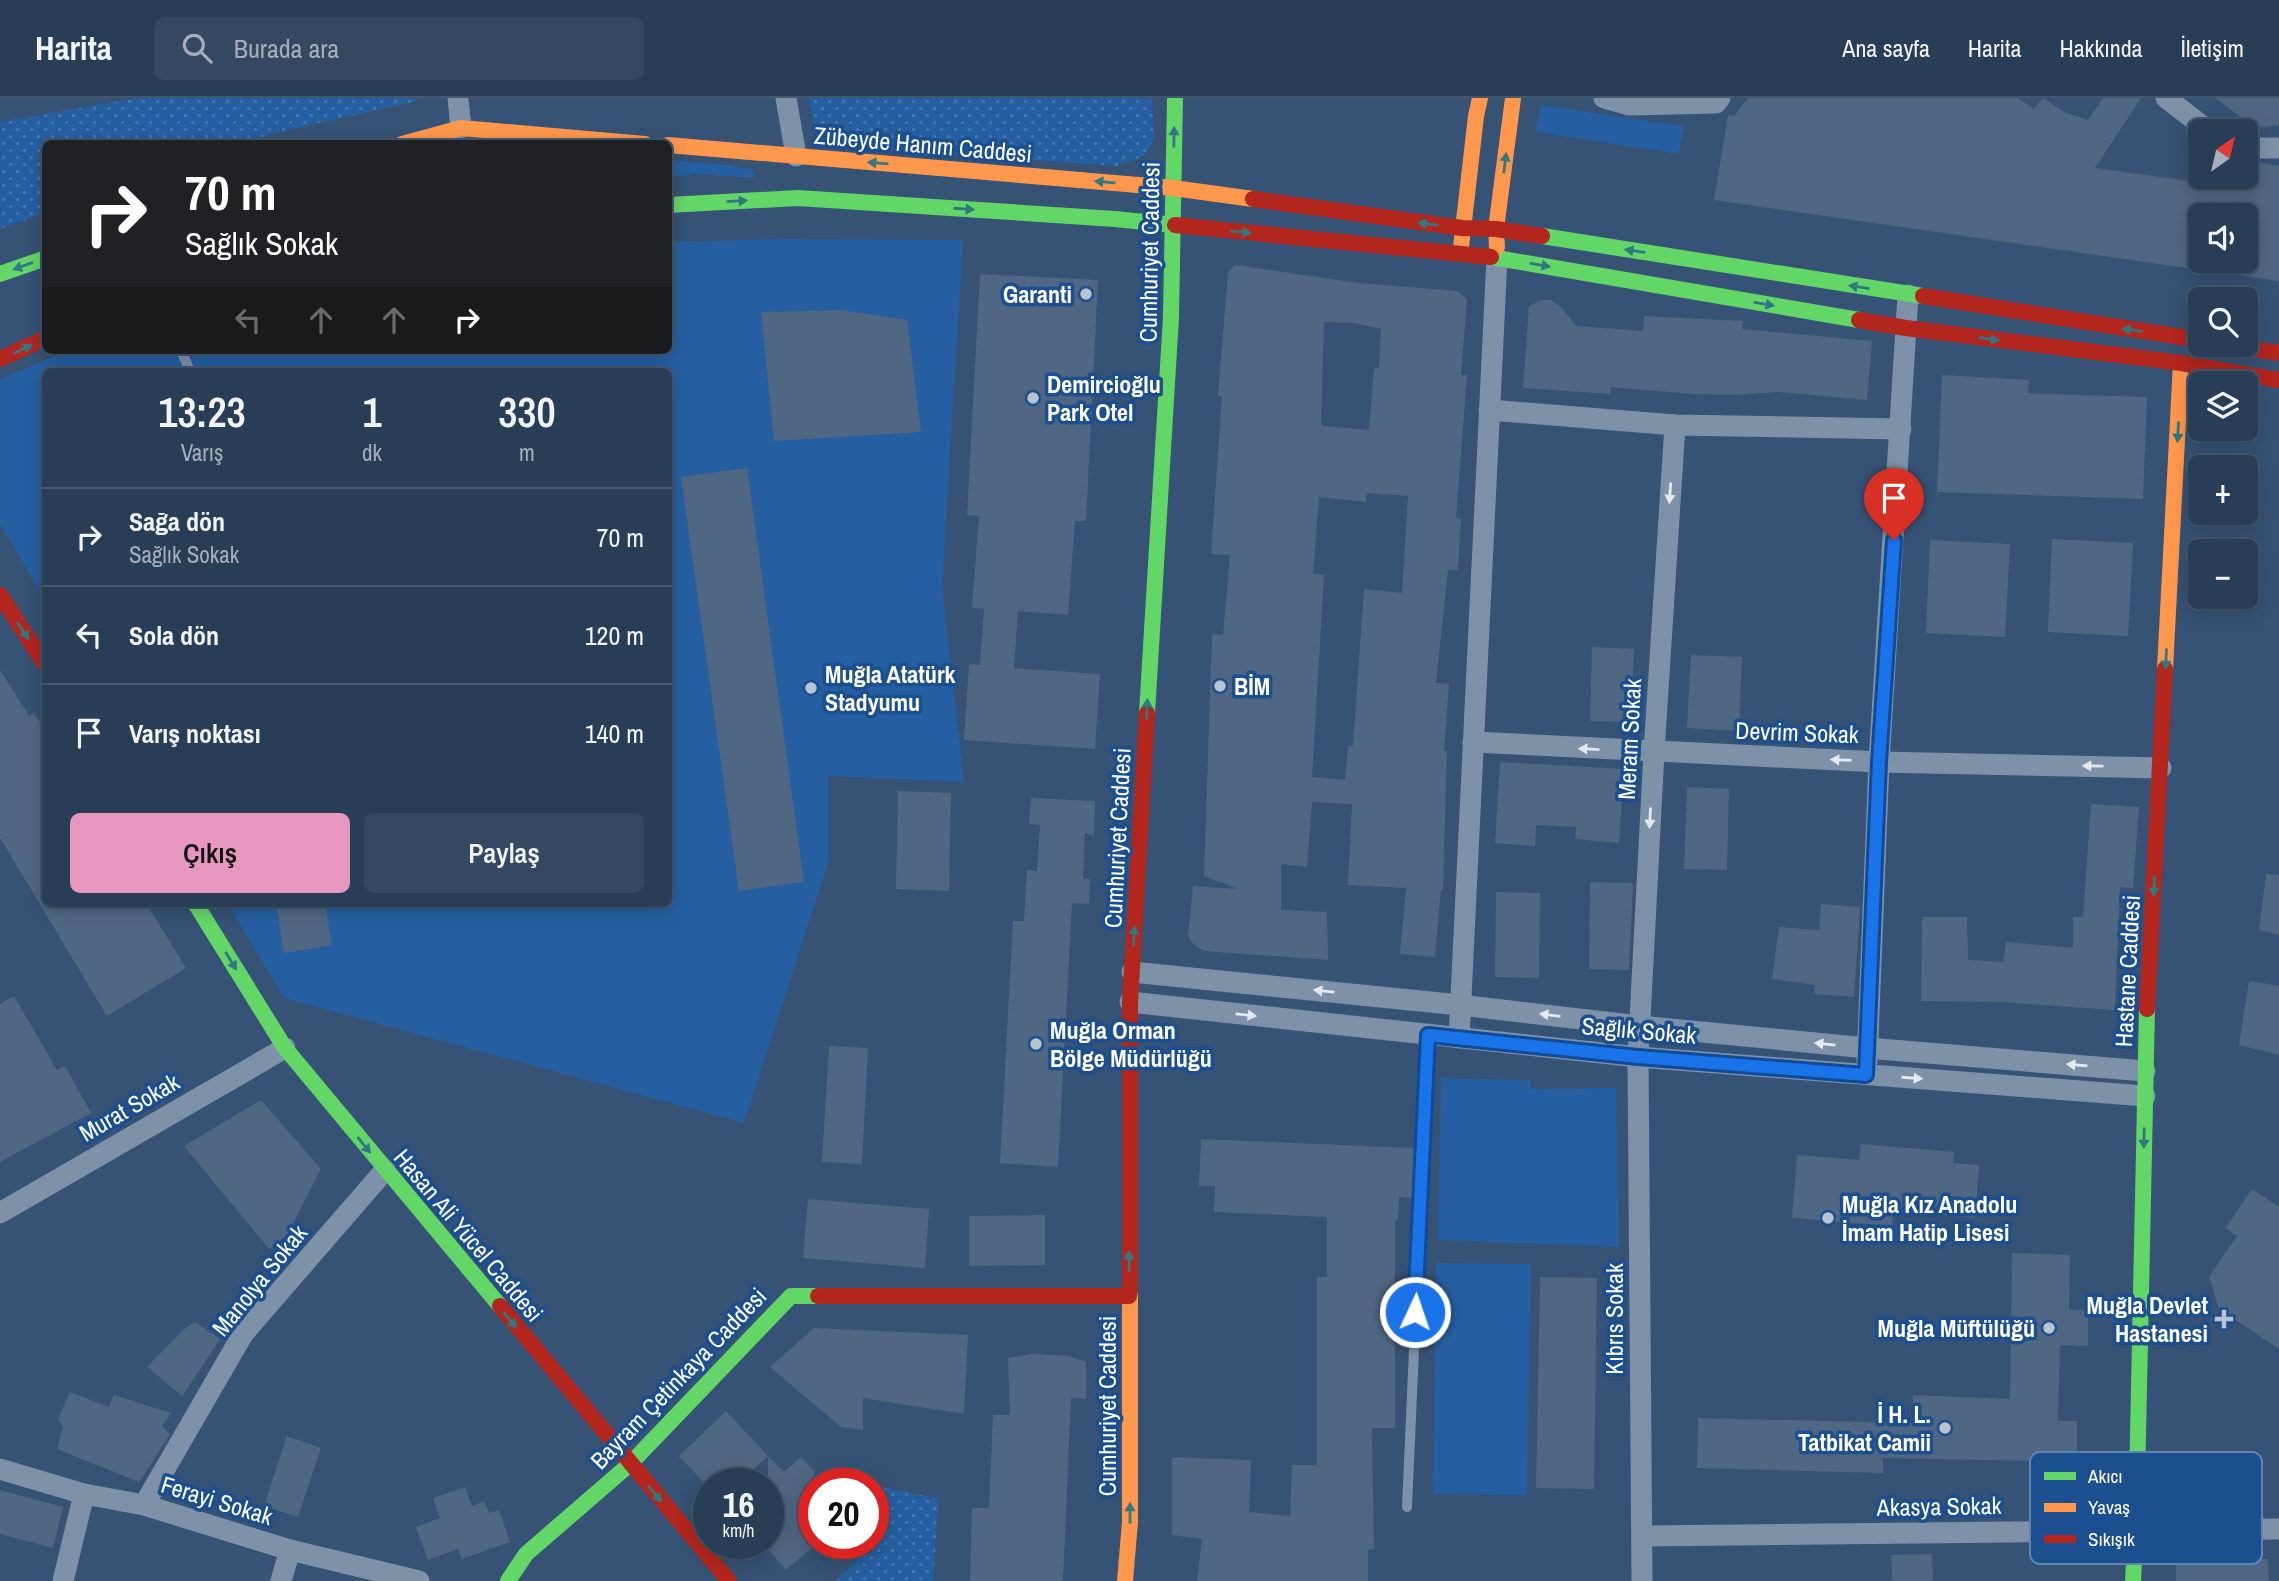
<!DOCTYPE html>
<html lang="tr">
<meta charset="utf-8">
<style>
:root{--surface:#283e57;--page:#344961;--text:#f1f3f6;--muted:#a5aeba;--line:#44576d;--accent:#e797bd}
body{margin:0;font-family:"Archivo Narrow",sans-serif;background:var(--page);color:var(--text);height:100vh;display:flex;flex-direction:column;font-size:26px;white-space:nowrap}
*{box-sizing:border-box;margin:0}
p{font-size:23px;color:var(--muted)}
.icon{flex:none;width:38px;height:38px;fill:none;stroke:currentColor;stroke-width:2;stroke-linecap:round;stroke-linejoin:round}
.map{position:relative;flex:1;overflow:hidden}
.drawer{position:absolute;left:42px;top:270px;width:630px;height:539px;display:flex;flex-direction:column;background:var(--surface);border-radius:10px;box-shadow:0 4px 18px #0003,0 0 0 2px var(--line)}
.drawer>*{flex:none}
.banner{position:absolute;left:42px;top:42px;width:630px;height:214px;border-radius:10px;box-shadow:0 4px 18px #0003,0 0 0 2px var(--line);background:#202124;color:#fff;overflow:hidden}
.needle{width:46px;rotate:34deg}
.buttons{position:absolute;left:2188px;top:21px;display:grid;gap:14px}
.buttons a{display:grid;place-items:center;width:70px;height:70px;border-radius:10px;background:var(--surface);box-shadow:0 4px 18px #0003,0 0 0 2px var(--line);font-size:35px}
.speed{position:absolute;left:693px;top:1370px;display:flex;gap:14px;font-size:35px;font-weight:700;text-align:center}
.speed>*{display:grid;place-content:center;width:91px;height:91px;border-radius:50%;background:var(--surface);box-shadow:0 4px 18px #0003,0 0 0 2px var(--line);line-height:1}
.speed small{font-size:18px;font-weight:400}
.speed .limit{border:10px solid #d22;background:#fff;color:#111}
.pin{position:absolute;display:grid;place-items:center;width:60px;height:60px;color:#fff;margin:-72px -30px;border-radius:50% 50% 50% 0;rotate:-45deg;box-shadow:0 0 7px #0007}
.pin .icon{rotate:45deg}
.me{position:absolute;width:77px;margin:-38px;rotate:3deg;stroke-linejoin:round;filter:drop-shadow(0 0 5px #0008)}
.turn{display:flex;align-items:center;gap:24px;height:147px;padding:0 28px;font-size:32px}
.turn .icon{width:91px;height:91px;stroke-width:2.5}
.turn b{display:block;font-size:49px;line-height:60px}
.lanes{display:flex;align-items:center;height:66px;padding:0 28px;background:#0003;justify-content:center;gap:35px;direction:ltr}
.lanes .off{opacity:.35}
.eta{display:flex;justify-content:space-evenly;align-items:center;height:119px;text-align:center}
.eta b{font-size:42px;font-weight:600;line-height:49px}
.button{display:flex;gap:14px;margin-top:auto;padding:14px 28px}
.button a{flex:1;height:80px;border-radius:10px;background:var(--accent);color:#111;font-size:28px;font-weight:600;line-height:80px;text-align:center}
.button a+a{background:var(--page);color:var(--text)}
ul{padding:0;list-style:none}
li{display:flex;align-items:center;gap:21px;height:98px;padding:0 28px;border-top:2px solid var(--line)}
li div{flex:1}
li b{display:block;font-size:26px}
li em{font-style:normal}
header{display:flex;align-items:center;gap:42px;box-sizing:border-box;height:98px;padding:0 35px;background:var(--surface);border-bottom:2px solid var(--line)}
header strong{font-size:33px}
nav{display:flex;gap:38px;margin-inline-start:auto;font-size:24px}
.search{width:490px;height:63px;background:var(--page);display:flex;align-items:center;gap:18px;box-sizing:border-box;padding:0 24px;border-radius:10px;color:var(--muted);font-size:26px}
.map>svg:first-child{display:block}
.green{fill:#265fa1}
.park{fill:url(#park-dots)}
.building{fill:#506783;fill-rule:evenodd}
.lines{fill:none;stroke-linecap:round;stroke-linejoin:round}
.lane{stroke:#7d92a8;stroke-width:10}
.street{stroke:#7d92a8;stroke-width:21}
.fast{stroke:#63d668;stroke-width:16}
.slow{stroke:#ff974d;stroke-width:16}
.jam{stroke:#b3261e;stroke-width:16}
.oneway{fill:#317883}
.oneway2{fill:#e5e9ee}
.route-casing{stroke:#114b97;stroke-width:18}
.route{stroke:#1a73e8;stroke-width:12}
.poi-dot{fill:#b9c2ce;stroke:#1b4f8f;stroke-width:2.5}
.labels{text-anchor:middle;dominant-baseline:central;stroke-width:7;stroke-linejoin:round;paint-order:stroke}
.street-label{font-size:24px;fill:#fff;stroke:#1b4f8f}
.poi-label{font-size:24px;font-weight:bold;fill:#fff;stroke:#1b4f8f;text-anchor:start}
.key{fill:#1b4f8f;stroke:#5f84b1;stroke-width:2}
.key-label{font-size:19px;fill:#fff}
</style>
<header>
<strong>Harita</strong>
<div class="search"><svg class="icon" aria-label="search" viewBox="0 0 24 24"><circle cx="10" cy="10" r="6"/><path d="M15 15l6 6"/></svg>Burada ara</div>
<nav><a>Ana sayfa</a><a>Harita</a><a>Hakkında</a><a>İletişim</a></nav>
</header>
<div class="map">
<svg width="2279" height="1483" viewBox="0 0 2279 1483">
<defs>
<pattern id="park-dots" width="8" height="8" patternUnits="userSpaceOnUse" patternTransform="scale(1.75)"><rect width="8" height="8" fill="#265fa1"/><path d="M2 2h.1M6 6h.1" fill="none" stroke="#4777af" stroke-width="1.8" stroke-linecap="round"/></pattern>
</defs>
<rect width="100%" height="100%" fill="#365274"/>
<g class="green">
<path d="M1540,7L1683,28L1679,56L1536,34Z"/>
<path d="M668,62L728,67L755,72L753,80L697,76L669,79Z"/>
<path d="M783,141L963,142L942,488L964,684L828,678V765L744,1025L284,900L227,805H668V273H46L45,502L0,426V281L68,252H668L669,144Z"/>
<path d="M1441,980L1530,982V991L1616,990L1619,1149L1438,1142Z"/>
<path d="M1436,1165L1531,1166L1527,1397L1433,1396Z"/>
</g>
<g class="park">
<path d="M136,0H416L417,3L275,35L246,45L46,46L45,115L0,131V24Z"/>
<path d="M808,0H1151L1155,39L1144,58L1117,68L818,46Z"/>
<path d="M873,1387L939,1401L933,1483H835L857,1463L858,1446H873Z"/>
</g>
<g class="building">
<path d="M1748,0H2018L2034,11L2043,0L2066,15L2088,22L2103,0H2141L2095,70L2225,88L2237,79H2245V72L2255,64L2279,68V183L2245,178V117H2200V172L1714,102L1728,17L1734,18Z"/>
<path d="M2216,0H2279V27L2264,29L2251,27Z"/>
<path d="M1236,167L1358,185L1458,193L1467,201L1461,277H1467L1456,420L1461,421L1458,472H1448L1436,585L1449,586L1444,653H1447L1443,792L1441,791L1435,859L1400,856L1406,790L1348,787L1352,706L1312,704L1307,769L1281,766V812L1327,814L1328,862L1204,853L1193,846L1188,838L1193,788L1238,791L1204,778L1212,536L1223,537L1230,457L1211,456L1222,298H1218L1228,174ZM1324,224L1354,225L1381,231L1379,270H1374L1369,332L1323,328L1321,326ZM1367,395L1408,398L1402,495L1364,491L1353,648H1348L1345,682L1312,679L1324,477L1313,476L1319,399L1366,404Z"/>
<path d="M980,176L1098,182L1086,423H1075L1068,517L1018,513L1014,570L1100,576L1095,651L964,642L969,566L980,567L984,511L972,510L979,418L967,417Z"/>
<path d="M1541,202H1550L1562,210L1576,228L1643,233L1644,218L1743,223L1742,231L1872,243L1867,302L1779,294L1733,297L1692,296L1611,289V296L1523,290L1529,208Z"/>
<path d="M841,212L907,222L921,334L774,343L761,214Z"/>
<path d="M1942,277L2029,282L2028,295L2147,299L2143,401L1937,394Z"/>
<path d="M747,370L804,784L739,793L681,379Z"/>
<path d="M2052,441L2133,445L2128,538L2048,534Z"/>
<path d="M1930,442L2010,446L2005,539L1926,535Z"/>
<path d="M1592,549L1634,551L1631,624L1590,623Z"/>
<path d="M1691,557L1742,559L1739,633L1687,630Z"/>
<path d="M0,572L29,618L34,615L46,634V805H146L186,870L107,918L0,740Z"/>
<path d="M1500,664L1624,671L1619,745L1575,741L1576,729L1536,727L1535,748L1495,745Z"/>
<path d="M1687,689L1729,691L1727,772L1684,771Z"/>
<path d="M898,693L951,695L949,793L896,791Z"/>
<path d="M1031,700L1095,703L1094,738L1085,735L1083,781H1090L1089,806L1072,805L1058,1069L1000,1065L1013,823H1024L1027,772L1037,773L1040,727L1029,726Z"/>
<path d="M2091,706L2139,709L2133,790L2120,789L2115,912L2001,904L1921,903L1922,819H1967L1968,862L2003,864L2006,844L2073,850V819H2083Z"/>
<path d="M2266,776L2279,777V837L2259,832Z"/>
<path d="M1590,784L1633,785L1629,872L1589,871Z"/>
<path d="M1496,794L1540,795L1539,880L1495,879Z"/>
<path d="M276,805H325L332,847L284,855Z"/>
<path d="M1821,806L1860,809L1854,899L1814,896L1815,887L1772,881L1779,829L1819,832Z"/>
<path d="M2249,883L2279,888V957L2239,947Z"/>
<path d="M14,898L57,972L65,968L91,1015L0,1064V906Z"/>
<path d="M829,948L868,950L862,1066L822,1064Z"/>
<path d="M261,1002L321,1071L287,1137L269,1151L184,1048Z"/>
<path d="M1201,1041L1415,1050L1413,1100L1399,1099L1398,1123L1395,1122V1330H1372L1374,1451L1368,1452V1483H1197L1202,1441L1172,1437V1359L1251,1362L1249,1414L1290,1418L1292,1367H1317V1179H1327V1119L1214,1114L1215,1088H1199Z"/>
<path d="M1861,1046L1954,1054L1953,1065L1979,1067L1975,1120L1893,1113L1892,1128L1792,1120L1797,1057L1859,1062Z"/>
<path d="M2252,1091L2279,1109V1251L2219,1211L2209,1179L2237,1138L2226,1130Z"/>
<path d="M808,1101L929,1111L925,1170L803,1160Z"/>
<path d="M1045,1117V1167L969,1168V1118Z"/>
<path d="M2012,1155L2070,1157L2069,1212H2088V1248L2060,1247L2058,1323H2077V1364L1883,1360V1375L1697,1370L1698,1320L1912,1325L1913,1297L2010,1301Z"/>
<path d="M1540,1179L1597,1180L1594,1391L1536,1390Z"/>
<path d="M195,1224L220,1241L182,1298L147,1269L184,1231Z"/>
<path d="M814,1230L968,1237L964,1316L863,1300V1332L841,1329L770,1269Z"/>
<path d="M1033,1256L1069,1258L1086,1264V1301L1071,1300L1063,1483H970L972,1410H989L993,1317H1010L1008,1260Z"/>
<path d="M70,1294L109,1309L114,1297L171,1315L162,1328L170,1336L139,1384L57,1351L63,1329L58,1321Z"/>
<path d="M726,1313L768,1358L738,1386H711L709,1384V1390L679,1358Z"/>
<path d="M287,1338L321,1350L298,1419L264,1408Z"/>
<path d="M768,1358L784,1374L801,1359L814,1373V1448L786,1472L768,1451Z"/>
<path d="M465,1389L472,1408L484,1403L489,1415L499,1412L510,1444L462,1461L458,1451L428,1462L416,1429L440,1420L433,1400Z"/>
<path d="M0,1392L63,1409L53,1450L0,1436Z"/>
<path d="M1932,1456L1933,1483H1892L1891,1457Z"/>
<path d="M2217,1457V1462L2268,1461L2269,1483H2176V1458Z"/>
</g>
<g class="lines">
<g class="lane">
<path d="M181,252L190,273"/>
<path d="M1407,1409L1428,937"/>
</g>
<g class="street">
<path d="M458,0L461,30"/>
<path d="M786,0L796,58"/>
<path d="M1604,0L1629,7L1716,5L1720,0"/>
<path d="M2166,0L2209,33"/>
<path d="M2245,50H2279"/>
<path d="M1489,312L1675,327L1901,331"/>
<path d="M1473,644L1879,664L2161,670"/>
<path d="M1132,874L1460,907L1640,928L1867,950L2145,973"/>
<path d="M1130,904L1638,959L2145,998"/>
<path d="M1459,940L1497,160"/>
<path d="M1867,964L1879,664L1908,197"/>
<path d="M0,1115L285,950"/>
<path d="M0,1371L84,1396L144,1407L290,1452L419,1483"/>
<path d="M144,1407L243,1236L385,1072"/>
<path d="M1643,1438L2279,1431"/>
<path d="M63,1483L84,1396"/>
<path d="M281,1483L290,1452"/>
<path d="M1642,1483L1638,959L1654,654L1675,327"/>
</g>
<g class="fast">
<path d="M668,107L798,100L1115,121L1175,127"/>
<path d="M1542,138L1923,198"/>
<path d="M1491,159L1859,222"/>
<path d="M0,176L46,160"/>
<path d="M1147,615L1171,219L1175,0"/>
<path d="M195,805L285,950L500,1208"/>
<path d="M508,1483L526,1456L630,1366L791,1198H818"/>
<path d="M2133,1483L2136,1432L2147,911"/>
</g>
<g class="slow">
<path d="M402,46L461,30L645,46"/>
<path d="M668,47L1173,90L1253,101"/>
<path d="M1461,149L1476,18L1480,0"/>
<path d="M1497,149L1496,131L1513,0"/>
<path d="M2165,571L2181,265"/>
<path d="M1125,1483L1130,1424V1194"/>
</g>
<g class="jam">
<path d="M1253,101L1462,130L1496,131L1542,138"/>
<path d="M1175,127L1491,159"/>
<path d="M1923,198L2200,242"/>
<path d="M1859,222L1906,230L2181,265L2279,282"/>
<path d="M2227,247L2279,255"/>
<path d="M0,261L46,240"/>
<path d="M0,497L46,568"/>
<path d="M2147,911L2165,571"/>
<path d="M1130,1194V904L1147,615"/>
<path d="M818,1198H1129"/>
<path d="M500,1208L729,1483"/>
</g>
</g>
<defs><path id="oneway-solid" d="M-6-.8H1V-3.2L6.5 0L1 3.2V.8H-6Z" transform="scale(1.75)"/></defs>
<g class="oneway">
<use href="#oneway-solid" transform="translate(1174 39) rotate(-89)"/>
<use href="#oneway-solid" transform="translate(878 65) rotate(-175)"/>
<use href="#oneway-solid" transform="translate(1505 65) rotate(-83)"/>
<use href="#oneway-solid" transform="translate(1105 84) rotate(-175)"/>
<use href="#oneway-solid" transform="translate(737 103) rotate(-3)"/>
<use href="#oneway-solid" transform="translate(964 111) rotate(4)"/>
<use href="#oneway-solid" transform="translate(1428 126) rotate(-172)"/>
<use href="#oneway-solid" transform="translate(1241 134) rotate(6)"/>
<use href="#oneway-solid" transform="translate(1635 153) rotate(-171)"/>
<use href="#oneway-solid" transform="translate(1540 167) rotate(10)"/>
<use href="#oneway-solid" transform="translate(23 168) rotate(160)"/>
<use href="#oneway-solid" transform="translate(1859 189) rotate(-171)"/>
<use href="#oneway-solid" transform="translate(1764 206) rotate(10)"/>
<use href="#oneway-solid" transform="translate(2132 232) rotate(-171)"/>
<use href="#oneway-solid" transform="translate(1989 241) rotate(7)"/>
<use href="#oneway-solid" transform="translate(23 251) rotate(-25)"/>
<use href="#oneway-solid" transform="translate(2178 334) rotate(93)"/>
<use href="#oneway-solid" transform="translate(23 533) rotate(57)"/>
<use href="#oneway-solid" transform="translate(2166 561) rotate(93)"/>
<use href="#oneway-solid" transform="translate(1147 611) rotate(-87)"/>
<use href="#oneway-solid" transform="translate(2154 788) rotate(93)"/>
<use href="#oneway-solid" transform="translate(1134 838) rotate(-87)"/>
<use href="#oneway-solid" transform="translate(231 863) rotate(58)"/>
<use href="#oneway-solid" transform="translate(2144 1040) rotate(91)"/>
<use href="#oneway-solid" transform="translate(364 1047) rotate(51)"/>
<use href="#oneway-solid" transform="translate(1129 1163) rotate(-90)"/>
<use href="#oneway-solid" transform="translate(510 1222) rotate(50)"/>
<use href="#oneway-solid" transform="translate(655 1396) rotate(50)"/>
<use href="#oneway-solid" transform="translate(1130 1415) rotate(-90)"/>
</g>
<g class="oneway2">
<use href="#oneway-solid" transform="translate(1670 395) rotate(94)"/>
<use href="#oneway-solid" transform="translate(1589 651) rotate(-177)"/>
<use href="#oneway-solid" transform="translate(1841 662) rotate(-178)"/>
<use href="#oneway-solid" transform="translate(2093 668) rotate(-179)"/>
<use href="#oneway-solid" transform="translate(1650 720) rotate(93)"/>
<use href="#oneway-solid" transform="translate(1324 893) rotate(-174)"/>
<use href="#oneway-solid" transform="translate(1246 917) rotate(6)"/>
<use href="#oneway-solid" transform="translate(1550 917) rotate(-173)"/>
<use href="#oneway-solid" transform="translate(1825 946) rotate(-174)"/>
<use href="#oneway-solid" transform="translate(2077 967) rotate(-175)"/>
<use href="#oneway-solid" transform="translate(1912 980) rotate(4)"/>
</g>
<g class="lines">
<g class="route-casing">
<path id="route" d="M1415,1214L1428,937L1638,959L1866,977L1879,664L1894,442"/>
</g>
<use href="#route" class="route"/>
</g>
<g class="poi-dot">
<circle cx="1086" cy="196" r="7"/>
<circle cx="1033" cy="300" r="7"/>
<circle cx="1220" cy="588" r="7"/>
<circle cx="811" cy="590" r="7"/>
<circle cx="1036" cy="946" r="7"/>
<circle cx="1828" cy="1120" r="7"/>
<path d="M2220.5 1210.5h7v7h7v7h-7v7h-7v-7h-7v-7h7z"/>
<circle cx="2049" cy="1230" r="7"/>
<circle cx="1945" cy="1330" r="7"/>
</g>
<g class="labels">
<g class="street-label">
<text transform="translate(923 46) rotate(5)">Zübeyde Hanım Caddesi</text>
<text transform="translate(1149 154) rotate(-89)">Cumhuriyet Caddesi</text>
<text transform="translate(1797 634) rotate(2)">Devrim Sokak</text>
<text transform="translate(1629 641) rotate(-87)">Meram Sokak</text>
<text transform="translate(1117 740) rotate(-87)">Cumhuriyet Caddesi</text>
<text transform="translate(2127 873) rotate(-87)">Hastane Caddesi</text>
<text transform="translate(1639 932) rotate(5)">Sağlık Sokak</text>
<text transform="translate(129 1009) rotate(-30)">Murat Sokak</text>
<text transform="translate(469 1137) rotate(50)">Hasan Ali Yücel Caddesi</text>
<text transform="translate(259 1182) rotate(-51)">Manolya Sokak</text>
<text transform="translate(1614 1221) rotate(-90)">Kıbrıs Sokak</text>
<text transform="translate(678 1280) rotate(-46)">Bayram Çetinkaya Caddesi</text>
<text transform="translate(1107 1308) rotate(-90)">Cumhuriyet Caddesi</text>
<text transform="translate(217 1402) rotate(17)">Ferayi Sokak</text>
<text transform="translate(1939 1408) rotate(-1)">Akasya Sokak</text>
</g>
<g class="poi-label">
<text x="1072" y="196" text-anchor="end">Garanti</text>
<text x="1047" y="286">Demircioğlu<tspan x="1047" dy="28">Park Otel</tspan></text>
<text x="825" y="576">Muğla Atatürk<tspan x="825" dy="28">Stadyumu</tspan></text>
<text x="1234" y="588">BİM</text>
<text x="1050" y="932">Muğla Orman<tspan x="1050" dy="28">Bölge Müdürlüğü</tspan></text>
<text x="1842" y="1106">Muğla Kız Anadolu<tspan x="1842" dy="28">İmam Hatip Lisesi</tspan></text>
<text x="2208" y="1207" text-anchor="end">Muğla Devlet<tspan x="2208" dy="28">Hastanesi</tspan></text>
<text x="2035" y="1230" text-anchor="end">Muğla Müftülüğü</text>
<text x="1931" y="1316" text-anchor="end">İ H. L.<tspan x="1931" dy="28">Tatbikat Camii</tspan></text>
</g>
</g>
<rect x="2030" y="1354" width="232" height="112" rx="10" class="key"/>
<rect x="2044" y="1374" width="32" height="8" fill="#63d668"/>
<rect x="2044" y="1405" width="32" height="9" fill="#ff974d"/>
<rect x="2044" y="1437" width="32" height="8" fill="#b3261e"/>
<g class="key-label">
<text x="2088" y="1385">Akıcı</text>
<text x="2088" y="1416">Yavaş</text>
<text x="2088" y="1448">Sıkışık</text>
</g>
</svg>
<div class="buttons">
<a><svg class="needle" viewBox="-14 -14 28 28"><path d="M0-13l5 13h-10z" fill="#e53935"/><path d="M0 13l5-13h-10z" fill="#a5aeba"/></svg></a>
<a><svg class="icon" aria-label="sound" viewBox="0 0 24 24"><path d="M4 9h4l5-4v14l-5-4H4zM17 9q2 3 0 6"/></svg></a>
<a><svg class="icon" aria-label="search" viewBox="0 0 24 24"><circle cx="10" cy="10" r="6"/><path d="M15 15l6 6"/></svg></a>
<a><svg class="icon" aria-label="layers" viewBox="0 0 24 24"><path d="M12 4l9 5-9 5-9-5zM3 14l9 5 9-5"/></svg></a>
<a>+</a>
<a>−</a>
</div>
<div class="speed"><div>16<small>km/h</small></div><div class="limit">20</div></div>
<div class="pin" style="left:1894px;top:442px;background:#d93025"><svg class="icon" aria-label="arrive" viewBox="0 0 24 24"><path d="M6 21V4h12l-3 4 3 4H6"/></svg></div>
<svg class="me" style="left:1415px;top:1214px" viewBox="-20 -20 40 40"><circle r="17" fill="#1a73e8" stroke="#fff" stroke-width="3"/><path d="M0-11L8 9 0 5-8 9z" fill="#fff"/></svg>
<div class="banner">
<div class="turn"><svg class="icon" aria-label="right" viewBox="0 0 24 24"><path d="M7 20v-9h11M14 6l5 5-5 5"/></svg><div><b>70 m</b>Sağlık Sokak</div></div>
<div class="lanes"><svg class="icon off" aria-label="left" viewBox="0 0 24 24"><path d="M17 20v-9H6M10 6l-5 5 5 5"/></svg><svg class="icon off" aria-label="ahead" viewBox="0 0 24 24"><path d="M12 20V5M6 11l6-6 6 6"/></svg><svg class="icon off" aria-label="ahead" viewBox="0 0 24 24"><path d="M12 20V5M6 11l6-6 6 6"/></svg><svg class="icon" aria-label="right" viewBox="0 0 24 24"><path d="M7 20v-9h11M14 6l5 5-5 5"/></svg></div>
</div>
<section class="drawer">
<div class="eta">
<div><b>13:23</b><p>Varış</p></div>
<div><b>1</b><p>dk</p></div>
<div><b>330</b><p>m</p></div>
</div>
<ul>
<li><svg class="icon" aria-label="right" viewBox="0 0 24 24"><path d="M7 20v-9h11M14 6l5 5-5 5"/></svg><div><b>Sağa dön</b><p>Sağlık Sokak</p></div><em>70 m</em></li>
<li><svg class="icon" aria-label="left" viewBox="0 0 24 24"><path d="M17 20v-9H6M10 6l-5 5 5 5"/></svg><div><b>Sola dön</b></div><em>120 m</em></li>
<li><svg class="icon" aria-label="arrive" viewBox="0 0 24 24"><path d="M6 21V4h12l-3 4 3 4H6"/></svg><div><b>Varış noktası</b></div><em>140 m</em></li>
</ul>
<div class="button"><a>Çıkış</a><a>Paylaş</a></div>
</section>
</div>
